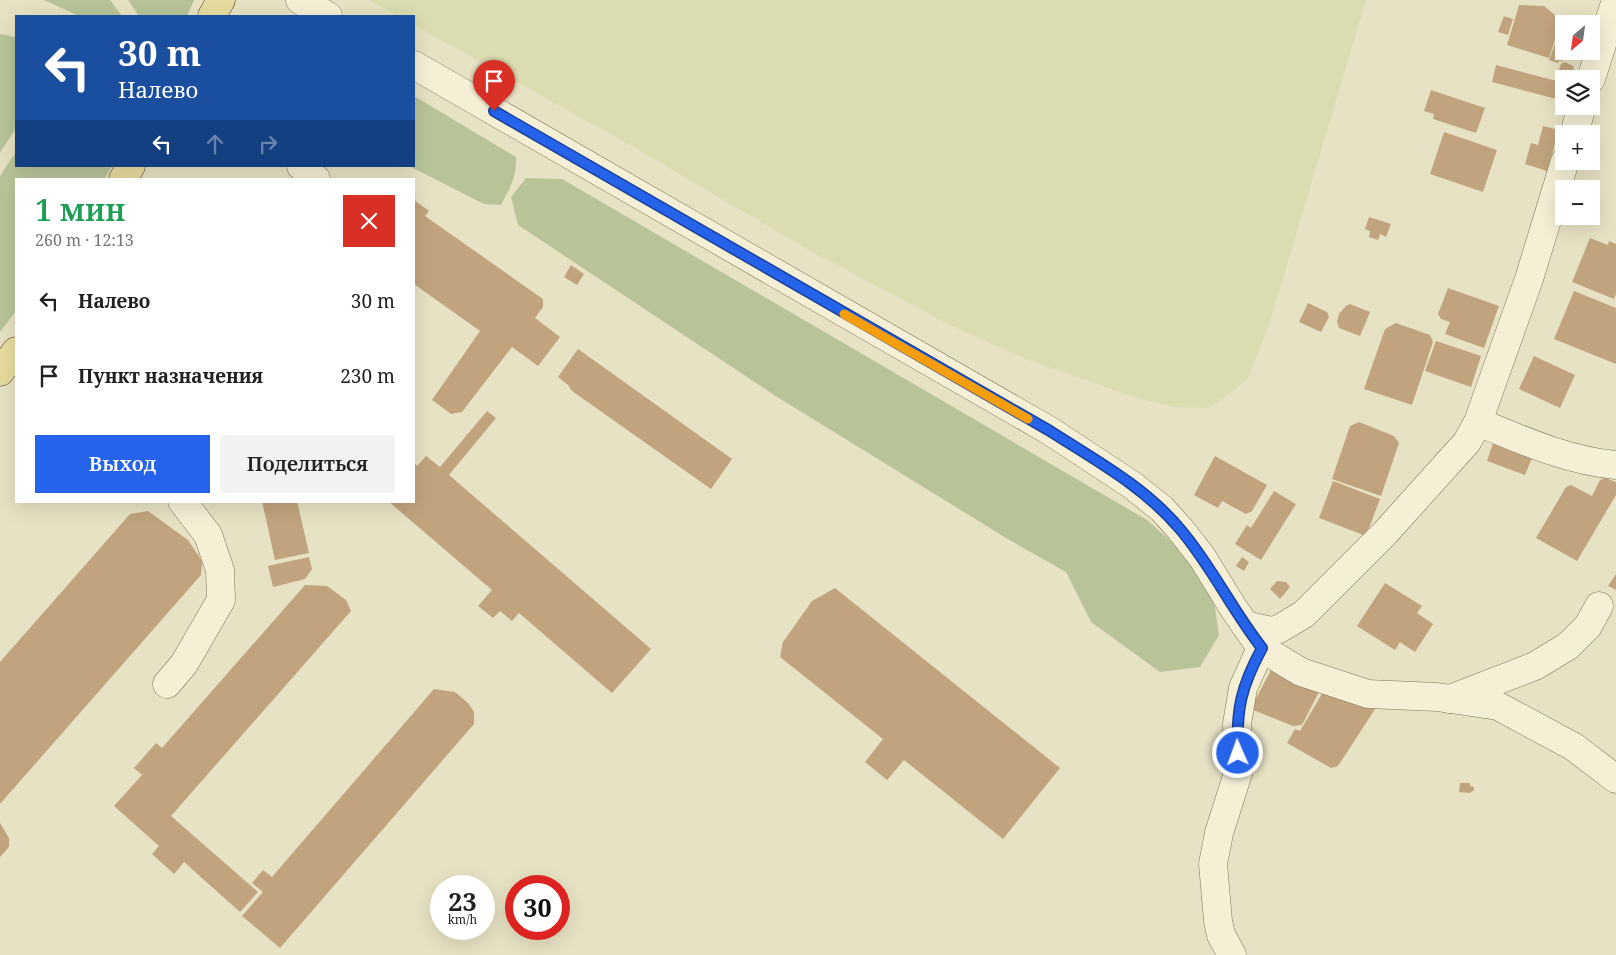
<!DOCTYPE html>
<html lang="ru">
<meta charset="utf-8">
<style>
:root{--surface:#fff;--page:#f2f2f2;--text:#202124;--muted:#757577;--accent:#2563eb}
body{margin:0;font-family:"Noto Serif",serif;background:var(--page);color:var(--text);height:100vh;display:flex;flex-direction:column;font-size:19px;white-space:nowrap}
*{box-sizing:border-box;margin:0}
p{font-size:16px;color:var(--muted)}
.icon{flex:none;width:28px;height:28px;fill:none;stroke:currentColor;stroke-width:2;stroke-linecap:round;stroke-linejoin:round}
.map{position:relative;flex:1;overflow:hidden}
.details{position:absolute;left:15px;top:178px;width:400px;height:325px;display:flex;flex-direction:column;background:var(--surface);border-radius:0px;box-shadow:0 5px 20px #0002}
.details>*{flex:none}
.hud{position:absolute;left:15px;top:15px;width:400px;height:152px;border-radius:0px;box-shadow:0 5px 20px #0002;background:#1a4fa0;color:#fff;overflow:hidden}
.needle{width:32px;rotate:209deg}
.buttons{position:absolute;left:1555px;top:15px;display:grid;gap:10px}
.buttons a{display:grid;place-items:center;width:45px;height:45px;border-radius:0px;background:var(--surface);box-shadow:0 5px 20px #0002;font-size:25px}
.speed{position:absolute;left:430px;top:875px;display:flex;gap:10px;font-size:25px;font-weight:700;text-align:center}
.speed>*{display:grid;place-content:center;width:65px;height:65px;border-radius:50%;background:var(--surface);box-shadow:0 5px 20px #0002;line-height:1}
.speed small{font-size:12px;font-weight:400}
.speed .limit{border:8px solid #d22;background:#fff;color:#111}
.pin{position:absolute;display:grid;place-items:center;width:42px;height:42px;color:#fff;margin:-51px -21px;border-radius:50% 50% 50% 0;rotate:-45deg;box-shadow:0 0 5px #0007}
.pin .icon{rotate:45deg}
.me{position:absolute;width:55px;margin:-28px;rotate:358deg;stroke-linejoin:round;filter:drop-shadow(0 0 4px #0008)}
.turn{display:flex;align-items:center;gap:18px;height:105px;padding:0 20px;font-size:22px}
.turn .icon{width:65px;height:65px;stroke-width:2.5}
.turn b{display:block;font-size:35px;line-height:42px}
.lanes{display:flex;align-items:center;height:48px;padding:0 20px;background:#0003;justify-content:center;gap:25px;direction:ltr}
.lanes .off{opacity:.35}
.round{display:grid;place-items:center;flex:none;width:52px;height:52px;border-radius:0px;background:var(--page)}
.summary{display:flex;align-items:center;justify-content:space-between;height:85px;padding:0 20px}
h1{font-size:30px;font-weight:600;line-height:38px;color:#1e9e55}
.cta{display:flex;gap:10px;margin-top:auto;padding:10px 20px}
.cta a{flex:1;height:58px;border-radius:0px;background:var(--accent);color:#fff;font-size:20px;font-weight:600;line-height:58px;text-align:center}
.cta a+a{background:var(--page);color:var(--text)}
ul{padding:0;list-style:none}
li{display:flex;align-items:center;gap:15px;height:75px;padding:0 20px}
li div{flex:1}
li b{display:block;font-size:19px}
li em{font-style:normal}
.map>svg:first-child{display:block}
.farmland{fill:#dcdcb1}
.green{fill:#b8c498}
.building{fill:#c1a47d}
.lines{fill:none;stroke-linecap:round;stroke-linejoin:round}
.minor-casing{stroke:#7f745c;stroke-width:29}
.major-casing{stroke:#4d4230;stroke-width:29}
.minor{stroke:#f4efd5;stroke-width:28}
.major{stroke:#e7dc9f;stroke-width:28}
.route-casing{stroke:#184099;stroke-width:12}
.route{stroke:#2563eb;stroke-width:9}
.slow{stroke:#f59e0b;stroke-width:9}
</style>
<div class="map">
<svg width="1616" height="955" viewBox="0 0 1616 955">
<rect width="100%" height="100%" fill="#e7e2c3"/>
<path class="farmland" d="M369,0H1366L1270,322L1248,378L1231,393L1208,408L1173,407L1131,396L1026,359L952,326L805,248L630,145L414,25V16H398Z"/>
<g class="green">
<path d="M44,0H110L122,16H79Z"/>
<path d="M128,0H194L187,16H139Z"/>
<path d="M0,34L16,37V128L0,153Z"/>
<path d="M414,96L516,157C517,176 510,188 501,205L484,204L409,166H414Z"/>
<path d="M16,152V166H112L104,179H16V311L0,332V176Z"/>
<path d="M526,178L562,179L1147,520L1192,560L1215,607L1219,635L1200,667L1160,672L1091,622L1066,572L1006,538L774,395L518,225L511,197Z"/>
</g>
<g class="building">
<path d="M1519,5L1544,6L1561,20L1549,58L1507,45Z"/>
<path d="M1504,16L1513,19L1508,35L1498,32Z"/>
<path d="M1558,36L1564,38V51H1565L1562,62L1560,60L1558,63L1549,60Z"/>
<path d="M1565,62L1573,66L1574,69L1571,79L1564,80L1556,77L1561,64Z"/>
<path d="M1496,65L1564,83V101L1492,82Z"/>
<path d="M1431,90L1485,108L1476,133L1433,119L1434,114L1424,111Z"/>
<path d="M1543,126L1559,130L1547,171L1525,164L1531,143L1538,145Z"/>
<path d="M1444,132L1497,150L1483,192L1430,174Z"/>
<path d="M414,200L429,211L425,216L543,299V307L535,318L560,337L538,366L512,347L462,412L451,414L432,400L480,331L414,284Z"/>
<path d="M1369,217L1391,224L1386,237L1380,234L1378,240L1369,237L1370,231L1365,229Z"/>
<path d="M1590,238L1608,245L1609,241L1616,244V294L1614,299L1572,282Z"/>
<path d="M571,265L584,274L577,285L564,277Z"/>
<path d="M1448,288L1499,306L1484,348L1445,334L1450,322L1441,319L1438,314Z"/>
<path d="M1574,291L1616,308V364L1554,339Z"/>
<path d="M1308,303L1327,312L1329,317L1321,332L1299,322Z"/>
<path d="M1350,304L1370,312L1360,336L1339,328L1337,322L1339,314L1346,306Z"/>
<path d="M1396,323L1430,335L1433,342L1412,405L1364,389L1385,329Z"/>
<path d="M1436,341L1481,356L1471,387L1425,371Z"/>
<path d="M578,349L732,459L711,489L572,391L568,385L558,377Z"/>
<path d="M1534,356L1575,375L1560,408L1519,389Z"/>
<path d="M487,411L496,418L449,475L651,649L612,693L519,613L512,621L500,611L493,618L478,606L492,590L388,501H414V463L417,466L426,456L440,467Z"/>
<path d="M1359,422L1394,436L1399,443L1381,496L1332,479L1350,426Z"/>
<path d="M1493,443L1532,458L1525,475L1487,461Z"/>
<path d="M1215,456L1267,485L1252,511L1246,514L1222,501L1218,508L1194,495Z"/>
<path d="M1605,478L1616,482V495L1577,561L1536,538L1566,487L1571,485L1592,496L1600,480Z"/>
<path d="M1333,481L1380,499L1366,536L1319,518Z"/>
<path d="M1274,491L1296,504L1261,560L1235,544L1247,525L1251,528Z"/>
<path d="M262,501H297L309,553L275,560Z"/>
<path d="M148,511L188,540L202,561L201,575L0,804V662L130,514Z"/>
<path d="M309,557L312,569L305,579L273,587L268,566Z"/>
<path d="M1242,557L1249,562L1244,571L1236,566Z"/>
<path d="M1616,574V590L1608,586Z"/>
<path d="M1277,581L1286,582L1290,587L1280,599L1270,589Z"/>
<path d="M1385,583L1422,606L1417,613L1433,624L1415,652L1400,642L1395,650L1357,626Z"/>
<path d="M305,585L327,586L346,600L351,611L171,816L258,892L240,912L184,862L174,874L152,854L159,846L114,806L142,775L134,768L156,743L162,748Z"/>
<path d="M835,588L1060,768L1003,839L904,760L887,780L865,762L883,739L780,657L783,642L812,601Z"/>
<path d="M1272,668L1320,690L1302,725L1293,726L1253,710L1252,706Z"/>
<path d="M434,689L455,692L468,703L474,712V724L280,948L242,916L263,892L252,883L263,870L272,877Z"/>
<path d="M1323,692L1377,706L1338,766L1331,768L1287,743L1295,729L1300,731Z"/>
<path d="M1460,783H1470V786L1474,787V790L1470,793L1459,792Z"/>
<path d="M0,823L9,838V847L0,857Z"/>
</g>
<g class="lines">
<g class="minor-casing">
<g id="minor">
<path d="M300,0L328,16"/>
<path d="M414,65L1050,431L1132,485L1162,509L1180,529L1202,557L1234,609L1261,648L1301,672L1368,694L1437,697L1498,706L1574,747L1616,779"/>
<path d="M1591,79L1616,0"/>
<path d="M1574,134L1582,106"/>
<path d="M301,166L316,179"/>
<path d="M1478,422C1522,440 1568,461 1616,465"/>
<path d="M1245,625L1272,631L1279,629L1304,614L1385,533L1467,442L1478,422L1529,279L1565,161"/>
<path d="M167,684L184,664L221,600L220,570L208,535L182,501"/>
<path d="M1450,699L1535,666L1568,646L1588,626L1599,606"/>
<path d="M1232,955L1221,935L1218,921L1213,864L1219,833L1239,770L1237,724L1243,688L1261,648"/>
</g>
</g>
<g class="major-casing">
<g id="major">
<path d="M212,16L221,0"/>
<path d="M123,179L131,166"/>
<path d="M0,372L16,351"/>
</g>
</g>
<use href="#minor" class="minor"/>
<use href="#major" class="major"/>
</g>
<g class="lines">
<g class="route-casing">
<path id="route" d="M494,111L1050,431C1095,460 1145,487 1180,529C1211,565 1232,610 1262,648C1241,687 1236,709 1238,753"/>
</g>
<use href="#route" class="route"/>
<path class="slow" d="M844,314L1028,419"/>
</g>
</svg>
<div class="buttons">
<a><svg class="needle" viewBox="-14 -14 28 28"><path d="M0-13l5 13h-10z" fill="#e53935"/><path d="M0 13l5-13h-10z" fill="#757577"/></svg></a>
<a><svg class="icon" aria-label="layers" viewBox="0 0 24 24"><path d="M12 4l9 5-9 5-9-5zM3 14l9 5 9-5"/></svg></a>
<a>+</a>
<a>−</a>
</div>
<div class="speed"><div>23<small>km/h</small></div><div class="limit">30</div></div>
<div class="pin" style="left:494px;top:111px;background:#d93025"><svg class="icon" aria-label="arrive" viewBox="0 0 24 24"><path d="M6 21V4h12l-3 4 3 4H6"/></svg></div>
<svg class="me" style="left:1238px;top:753px" viewBox="-20 -20 40 40"><circle r="17" fill="#2563eb" stroke="#fff" stroke-width="3"/><path d="M0-11L8 9 0 5-8 9z" fill="#fff"/></svg>
<div class="hud">
<div class="turn"><svg class="icon" aria-label="left" viewBox="0 0 24 24"><path d="M17 20v-9H6M10 6l-5 5 5 5"/></svg><div><b>30 m</b>Налево</div></div>
<div class="lanes"><svg class="icon" aria-label="left" viewBox="0 0 24 24"><path d="M17 20v-9H6M10 6l-5 5 5 5"/></svg><svg class="icon off" aria-label="ahead" viewBox="0 0 24 24"><path d="M12 20V5M6 11l6-6 6 6"/></svg><svg class="icon off" aria-label="right" viewBox="0 0 24 24"><path d="M7 20v-9h11M14 6l5 5-5 5"/></svg></div>
</div>
<section class="details">
<div class="summary"><div><h1>1 мин</h1><p>260 m · 12:13</p></div><a class="round" style="background:#d93025;color:#fff"><svg class="icon" aria-label="close" viewBox="0 0 24 24"><path d="M6 6l12 12M18 6L6 18"/></svg></a></div>
<ul>
<li><svg class="icon" aria-label="left" viewBox="0 0 24 24"><path d="M17 20v-9H6M10 6l-5 5 5 5"/></svg><div><b>Налево</b></div><em>30 m</em></li>
<li><svg class="icon" aria-label="arrive" viewBox="0 0 24 24"><path d="M6 21V4h12l-3 4 3 4H6"/></svg><div><b>Пункт назначения</b></div><em>230 m</em></li>
</ul>
<div class="cta"><a>Выход</a><a>Поделиться</a></div>
</section>
</div>
